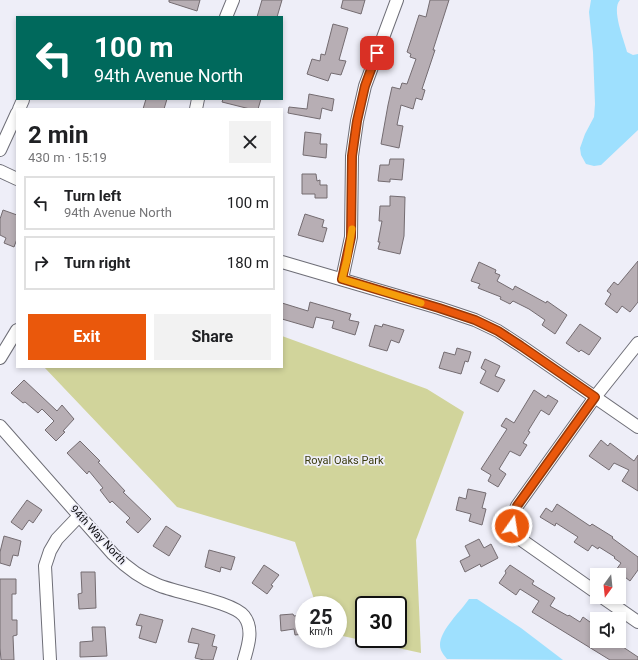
<!DOCTYPE html>
<meta charset="utf-8">
<style>
:root{--surface:#fff;--page:#f2f2f2;--text:#202124;--muted:#757577;--line:#e0e0e0;--accent:#ea580c}
body{margin:0;font-family:Roboto,sans-serif;background:var(--page);color:var(--text);height:100vh;display:flex;flex-direction:column;font-size:15px;white-space:nowrap}
*{box-sizing:border-box;margin:0}
p{font-size:13px;color:var(--muted)}
.icon{flex:none;width:22px;height:22px;fill:none;stroke:currentColor;stroke-width:2;stroke-linecap:round;stroke-linejoin:round}
.map{position:relative;flex:1;overflow:hidden}
.side{position:absolute;left:16px;top:108px;width:267px;height:260px;display:flex;flex-direction:column;background:var(--surface);border-radius:0px;box-shadow:0 2px 6px #0003}
.side>*{flex:none}
.top-card{position:absolute;left:16px;top:16px;width:267px;height:84px;border-radius:0px;box-shadow:0 2px 6px #0003;background:#00695c;color:#fff;overflow:hidden}
.needle{width:26px;rotate:195deg}
.buttons{position:absolute;left:590px;top:568px;display:grid;gap:8px}
.buttons a{display:grid;place-items:center;width:36px;height:36px;border-radius:0px;background:var(--surface);box-shadow:0 2px 6px #0003;font-size:20px}
.speed{position:absolute;left:295px;top:596px;display:flex;gap:8px;font-size:20px;font-weight:700;text-align:center}
.speed>*{display:grid;place-content:center;width:52px;height:52px;border-radius:50%;background:var(--surface);box-shadow:0 2px 6px #0003;line-height:1}
.speed small{font-size:10px;font-weight:400}
.speed .limit{border:2px solid #111;border-radius:6px;background:#fff;color:#111}
.pin{position:absolute;display:grid;place-items:center;width:34px;height:34px;color:#fff;margin:-17px;border-radius:8px;box-shadow:0 2px 6px #0006}
.me{position:absolute;width:44px;margin:-22px;rotate:13deg;stroke-linejoin:round;filter:drop-shadow(0 0 3px #0008)}
.turn{display:flex;align-items:center;gap:14px;height:84px;padding:0 12px;font-size:18px}
.turn .icon{width:52px;height:52px;stroke-width:2.5}
.turn b{display:block;font-size:28px;line-height:34px}
.round{display:grid;place-items:center;flex:none;width:42px;height:42px;border-radius:0px;background:var(--page)}
.overview{display:flex;align-items:center;justify-content:space-between;height:68px;padding:0 12px}
h1{font-size:24px;font-weight:700;line-height:30px}
.action{display:flex;gap:8px;margin-top:auto;padding:8px 12px}
.action a{flex:1;height:46px;border-radius:0px;background:var(--accent);color:#fff;font-size:16px;font-weight:700;line-height:46px;text-align:center}
.action a+a{background:var(--page);color:var(--text)}
ul{padding:0;list-style:none}
li{display:flex;align-items:center;gap:12px;height:54px;margin:0 8px 6px;padding:0 4px;border:2px solid var(--line);border-radius:0px}
li div{flex:1}
li b{display:block;font-size:15px}
li em{font-style:normal}
.map>svg:first-child{display:block}
.green{fill:#d1d49b;fill-rule:evenodd}
.water{fill:#9ee0fe}
.building{fill:#b7aeb4;stroke:#746c71}
.lines{fill:none;stroke-linecap:round;stroke-linejoin:round}
.minor-casing{stroke:#6e6e77;stroke-width:14}
.minor{stroke:#fff;stroke-width:12}
.route-casing{stroke:#983908;stroke-width:10}
.route{stroke:#ea580c;stroke-width:7}
.slow{stroke:#f59e0b;stroke-width:7}
.labels{text-anchor:middle;dominant-baseline:central;stroke-width:3.5;stroke-linejoin:round;paint-order:stroke}
.park-label{font-size:11px;fill:#3b3c0e;stroke:#eeeef8}
.street-label{font-size:11px;fill:#0d0d10;stroke:#eeeef8}
</style>
<div class="map">
<svg width="638" height="660" viewBox="0 0 638 660">
<rect width="100%" height="100%" fill="#eeeef8"/>
<path class="green" d="M282,336L427,389L464,412L416,540L421,653L338,635V605H316L295,542L177,507L44,367H282ZM364,605H398V639H364Z"/>
<g class="water">
<path d="M591,0H620C611,9 624,40 627,52L633,55L638,54V130L601,165L594,166L586,164L581,155L580,148L585,134L594,117L595,104L593,52L589,12Z"/>
<path d="M469,599H477L521,628L563,660L447,659C444,655 440,651 440,645C440,630 461,611 469,599Z"/>
</g>
<g class="building">
<path d="M169,0H200L197,11L169,2Z"/>
<path d="M262,0H282L277,17H257Z"/>
<path d="M343,0H365L361,14L341,8Z"/>
<path d="M430,0H449L433,50H435L422,89L425,90L422,100L416,98L413,109L401,105L397,125L403,126L399,148L381,144L388,105L392,87L400,89L402,83L407,84L416,59L410,57L411,54L407,52L411,40L419,15L426,17Z"/>
<path d="M333,24L348,28L339,60L346,61L341,75L331,73L328,81L307,74L312,59L320,61L321,54L325,55Z"/>
<path d="M309,94L334,99L332,111L322,108L320,119L288,113L289,107L307,109Z"/>
<path d="M146,99H167L164,109H143Z"/>
<path d="M223,99H261L258,109H250L222,102Z"/>
<path d="M305,132L321,134L320,144H327L326,158L303,155Z"/>
<path d="M390,159H404L402,180L390,179V182L378,181L380,165H389Z"/>
<path d="M302,174H316L317,181L320,180V185H327V198H315V194H302Z"/>
<path d="M390,196L405,197L404,236L400,254L378,249L380,242H378L382,221H379L380,206H390Z"/>
<path d="M3,210L17,215V239L14,247L4,243L6,238L0,235V219Z"/>
<path d="M305,214L324,220L322,227L327,228L323,242L298,235Z"/>
<path d="M638,261V302L630,312L622,306L617,313L605,304L611,294L607,291L614,282L618,285Z"/>
<path d="M479,262L496,270L495,273L500,275L497,281L513,290L515,286L546,303L547,301L567,315L555,334L542,325L545,320L529,309L513,301L510,304L500,299L501,297L478,288L480,284L471,281Z"/>
<path d="M310,302L351,314L349,320L359,322L355,335L332,328L334,321L316,317L313,328L282,319V303L308,311Z"/>
<path d="M383,324L404,330L399,343L391,340L387,351L369,346L375,325L382,327Z"/>
<path d="M580,324L601,338L589,355L581,350L579,352L566,343Z"/>
<path d="M457,348L471,352L468,362L465,361L461,374L439,368L444,352L455,355Z"/>
<path d="M485,359L500,366L495,376L505,380L498,392L480,383L486,371L481,368Z"/>
<path d="M24,380L57,411L62,405L74,419L63,431L65,432L56,441L45,430L54,421L42,409L38,413L25,402L23,403L11,393Z"/>
<path d="M534,390L546,398L548,395L558,401L549,415L541,410L528,431L530,432L523,443L527,445L520,456L510,451L499,469L506,474L498,487L488,481L491,475L481,469L507,429L501,426L506,418L514,423Z"/>
<path d="M601,440L608,446L610,443L634,461L638,455V491L622,481L629,470L614,463L609,470L589,456Z"/>
<path d="M80,441L100,461L98,462L125,491L123,492L151,519L138,533L126,522L130,518L112,501L110,503L100,490L103,488L89,471L87,474L67,453Z"/>
<path d="M468,489L486,493L482,508L486,509L482,525L469,521L471,514L456,510L459,497L466,499Z"/>
<path d="M27,500L42,510L33,523L29,520L22,530L11,522Z"/>
<path d="M557,504L590,526L592,524L613,537L612,538L638,557V570L630,581L616,570L621,563L614,558L615,557L599,547L598,549L592,545L588,551L574,542L578,537L556,523L555,526L540,517L546,508L552,512Z"/>
<path d="M166,526L181,536L169,556L153,546Z"/>
<path d="M4,536L21,541L18,556L13,555L10,566L0,563V552Z"/>
<path d="M479,539L484,548L491,544L498,558L481,567L480,564L465,572L460,561L470,556L465,546Z"/>
<path d="M209,550L235,557L231,570L221,567L220,572L205,567Z"/>
<path d="M264,565L279,575L271,585L273,586L267,594L252,583Z"/>
<path d="M510,565L534,581L532,584L555,598L550,606L568,616L569,615L580,622L583,617L597,627V641H614L638,657V660H610L532,612L539,601L520,589L516,595L499,583L506,573L505,571Z"/>
<path d="M81,572H95L96,608L79,609L78,594L82,593Z"/>
<path d="M0,579H16V594H12V620H17V635L13,636L14,660H1L0,648Z"/>
<path d="M140,614L163,620L156,643L139,638L142,626L136,625Z"/>
<path d="M293,614L294,616L304,615V634L295,635L294,629L281,631L280,615Z"/>
<path d="M92,627H105L107,656L80,657V642L93,641Z"/>
<path d="M192,628L215,635L212,646L217,647L213,660H204L195,658L199,644L188,642Z"/>
</g>
<g class="lines">
<g class="minor-casing">
<g id="minor">
<path d="M226,17L233,0"/>
<path d="M19,109L23,100"/>
<path d="M196,109L198,99"/>
<path d="M0,150L17,113"/>
<path d="M0,171L17,179"/>
<path d="M282,262L439,308L475,320L498,331L521,346L638,427"/>
<path d="M342,279L351,237L352,156L357,121L365,86L397,0"/>
<path d="M0,358L17,330"/>
<path d="M0,426L113,554C126,567 140,578 158,585C177,593 233,602 244,616C254,629 248,646 244,660"/>
<path d="M597,593L523,541C511,529 511,521 517,506L595,397L638,343"/>
<path d="M602,597L638,622"/>
<path d="M50,660L45,566L50,551L57,539L79,516"/>
</g>
</g>
<use href="#minor" class="minor"/>
</g>
<g class="lines">
<g class="route-casing">
<path id="route" d="M377,53L365,86L357,121L352,156L351,237L342,279L439,308L475,320L498,331L521,346L595,397L517,506L513,515L512,526"/>
</g>
<use href="#route" class="route"/>
<path class="slow" d="M352,229L347,260L342,279L421,303"/>
</g>
<g class="labels">
<g class="park-label">
<text x="344" y="460">Royal Oaks Park</text>
</g>
<g class="street-label">
<text transform="translate(98 535) rotate(47)">94th Way North</text>
</g>
</g>
</svg>
<div class="buttons">
<a><svg class="needle" viewBox="-14 -14 28 28"><path d="M0-13l5 13h-10z" fill="#e53935"/><path d="M0 13l5-13h-10z" fill="#757577"/></svg></a>
<a><svg class="icon" aria-label="sound" viewBox="0 0 24 24"><path d="M4 9h4l5-4v14l-5-4H4zM17 9q2 3 0 6"/></svg></a>
</div>
<div class="speed"><div>25<small>km/h</small></div><div class="limit">30</div></div>
<div class="pin" style="left:377px;top:53px;background:#d93025"><svg class="icon" aria-label="arrive" viewBox="0 0 24 24"><path d="M6 21V4h12l-3 4 3 4H6"/></svg></div>
<svg class="me" style="left:512px;top:526px" viewBox="-20 -20 40 40"><circle r="17" fill="#ea580c" stroke="#fff" stroke-width="3"/><path d="M0-11L8 9 0 5-8 9z" fill="#fff"/></svg>
<div class="top-card">
<div class="turn"><svg class="icon" aria-label="left" viewBox="0 0 24 24"><path d="M17 20v-9H6M10 6l-5 5 5 5"/></svg><div><b>100 m</b>94th Avenue North</div></div>
</div>
<section class="side">
<div class="overview"><div><h1>2 min</h1><p>430 m · 15:19</p></div><a class="round"><svg class="icon" aria-label="close" viewBox="0 0 24 24"><path d="M6 6l12 12M18 6L6 18"/></svg></a></div>
<ul>
<li><svg class="icon" aria-label="left" viewBox="0 0 24 24"><path d="M17 20v-9H6M10 6l-5 5 5 5"/></svg><div><b>Turn left</b><p>94th Avenue North</p></div><em>100 m</em></li>
<li><svg class="icon" aria-label="right" viewBox="0 0 24 24"><path d="M7 20v-9h11M14 6l5 5-5 5"/></svg><div><b>Turn right</b></div><em>180 m</em></li>
</ul>
<div class="action"><a>Exit</a><a>Share</a></div>
</section>
</div>
